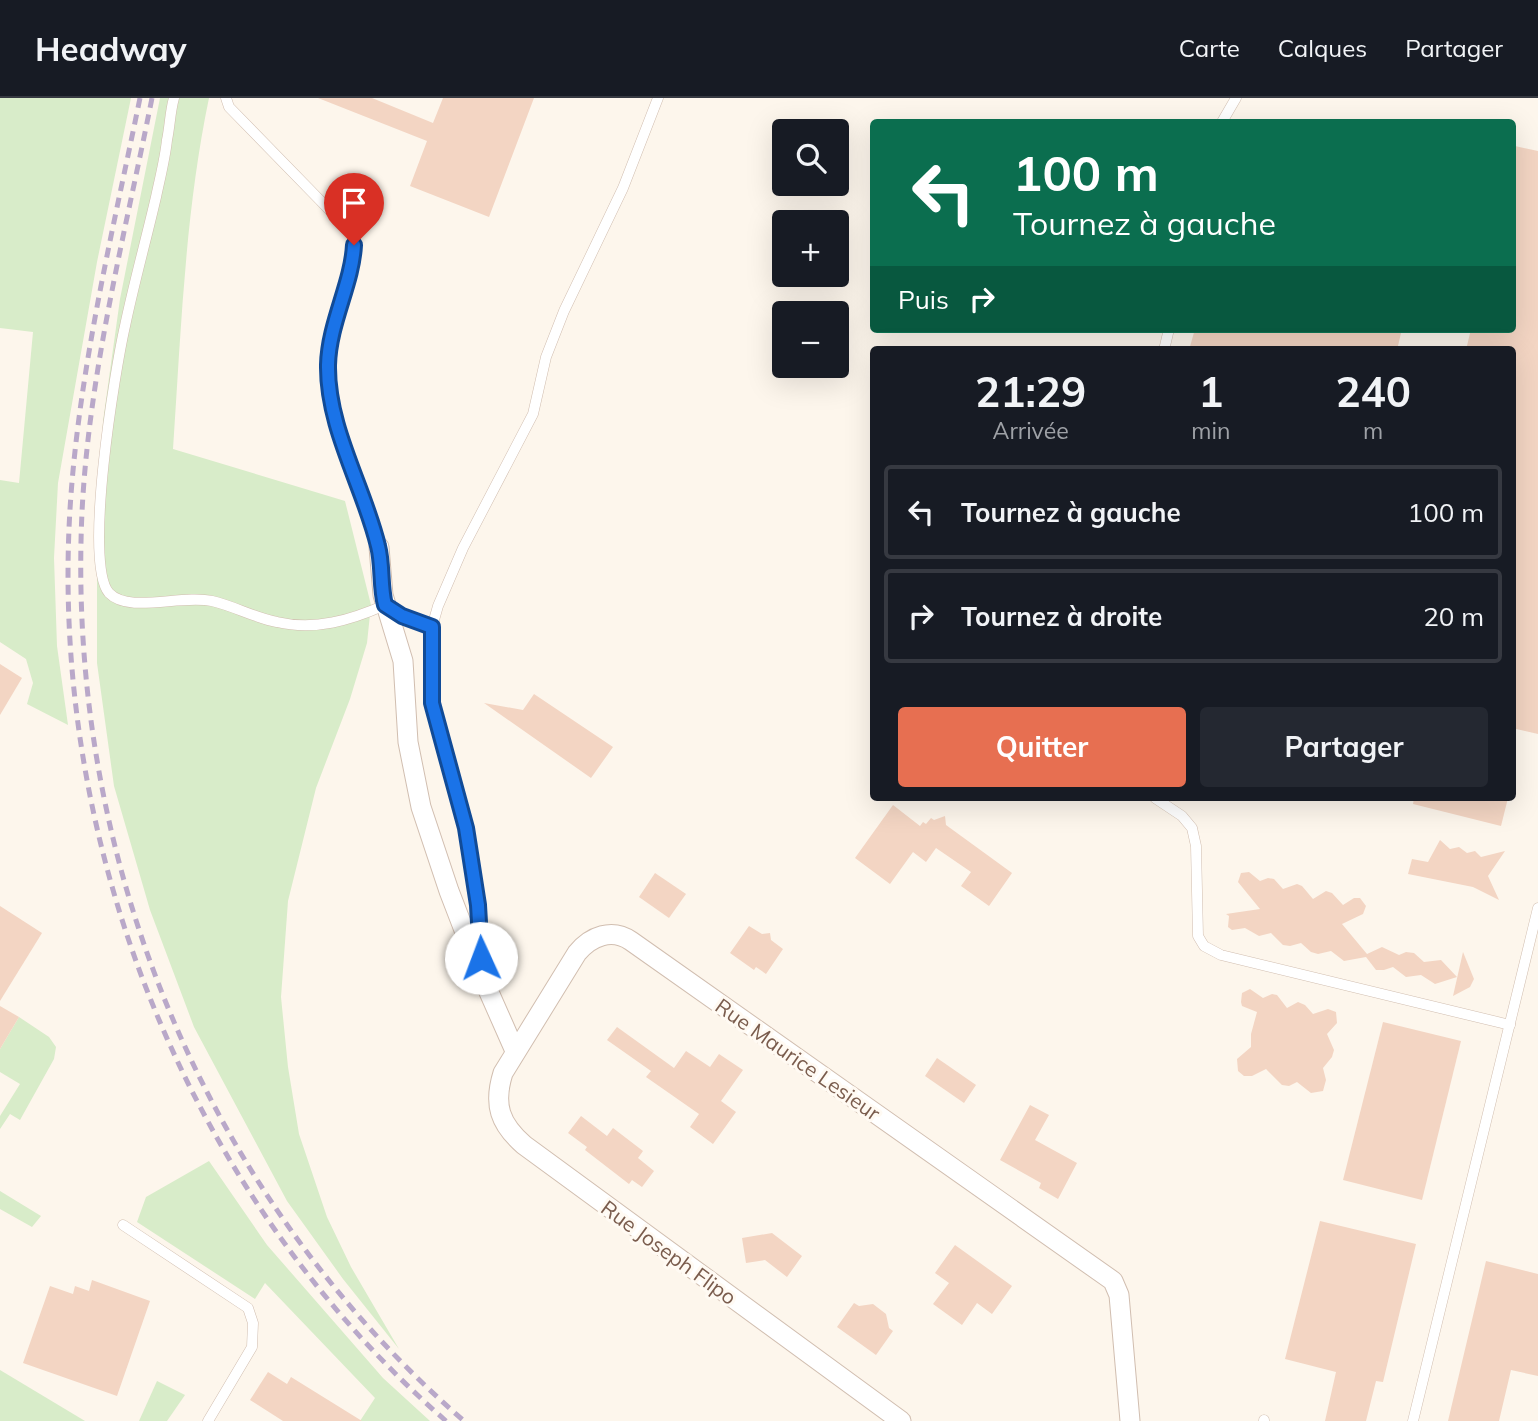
<!DOCTYPE html>
<html lang="fr">
<meta charset="utf-8">
<style>
:root{--surface:#171b24;--page:#242831;--text:#f1f3f6;--muted:#9ea1a6;--line:#363941;--accent:#e76f51}
body{margin:0;font-family:Mulish,sans-serif;background:var(--page);color:var(--text);height:100vh;display:flex;flex-direction:column;font-size:26px;white-space:nowrap}
*{box-sizing:border-box;margin:0}
p{font-size:23px;color:var(--muted)}
.icon{flex:none;width:38px;height:38px;fill:none;stroke:currentColor;stroke-width:2;stroke-linecap:round;stroke-linejoin:round}
.map{position:relative;flex:1;overflow:hidden}
.panel{position:absolute;left:870px;top:248px;width:646px;height:455px;display:flex;flex-direction:column;background:var(--surface);border-radius:7px;box-shadow:0 7px 28px #0002}
.panel>*{flex:none}
.hud{position:absolute;left:870px;top:21px;width:646px;height:214px;border-radius:7px;box-shadow:0 7px 28px #0002;background:#0b6e4f;color:#fff;overflow:hidden}
.controls{position:absolute;left:772px;top:21px;display:grid;gap:14px}
.controls a{display:grid;place-items:center;width:77px;height:77px;border-radius:7px;background:var(--surface);box-shadow:0 7px 28px #0002;font-size:35px}
.pin{position:absolute;display:grid;place-items:center;width:60px;height:60px;color:#fff;margin:-72px -30px;border-radius:50% 50% 50% 0;rotate:-45deg;box-shadow:0 0 7px #0007}
.pin .icon{rotate:45deg}
.me{position:absolute;width:77px;margin:-38px;rotate:358deg;stroke-linejoin:round;filter:drop-shadow(0 0 5px #0008)}
.turn{display:flex;align-items:center;gap:24px;height:147px;padding:0 28px;font-size:32px}
.turn .icon{width:91px;height:91px;stroke-width:2.5}
.turn b{display:block;font-size:49px;line-height:60px}
.then{display:flex;align-items:center;height:66px;padding:0 28px;background:#0003;gap:14px;font-size:26px}
.eta{display:flex;justify-content:space-evenly;align-items:center;height:119px;text-align:center}
.eta b{font-size:42px;font-weight:700;line-height:49px}
.action{display:flex;gap:14px;margin-top:auto;padding:14px 28px}
.action a{flex:1;height:80px;border-radius:7px;background:var(--accent);color:#fff;font-size:28px;font-weight:700;line-height:80px;text-align:center}
.action a+a{background:var(--page);color:var(--text)}
ul{padding:0;list-style:none}
li{display:flex;align-items:center;gap:21px;height:94px;margin:0 14px 10px;padding:0 14px;border:4px solid var(--line);border-radius:7px}
li div{flex:1}
li b{display:block;font-size:26px}
li em{font-style:normal}
header{display:flex;align-items:center;gap:42px;box-sizing:border-box;height:98px;padding:0 35px;background:var(--surface);border-bottom:2px solid var(--line)}
header strong{font-size:33px}
nav{display:flex;gap:38px;margin-inline-start:auto;font-size:24px}
.map>svg:first-child{display:block}
.green{fill:#d8ecc9}
.building{fill:#f3d5c3}
.lines{fill:none;stroke-linecap:round;stroke-linejoin:round}
.lane-casing{stroke:#d1beb0;stroke-width:11}
.street-casing{stroke:#d1beb0;stroke-width:21}
.lane{stroke:#fff;stroke-width:10}
.street{stroke:#fff;stroke-width:19}
.rail{stroke:#b9a8c9;stroke-width:5;stroke-dasharray:10 7;stroke-linecap:butt}
.route-casing{stroke:#114b97;stroke-width:18}
.route{stroke:#1a73e8;stroke-width:12}
.labels{text-anchor:middle;dominant-baseline:central;stroke-width:6;stroke-linejoin:round;paint-order:stroke}
.street-label{font-size:21px;fill:#7a5c4d;stroke:#fffaf3}
</style>
<header>
<strong>Headway</strong>
<nav><a>Carte</a><a>Calques</a><a>Partager</a></nav>
</header>
<div class="map">
<svg width="1538" height="1323" viewBox="0 0 1538 1323">
<rect width="100%" height="100%" fill="#fdf6ec"/>
<g class="green">
<path d="M0,0H131L97,164L58,385L54,460L57,548L68,627L27,606L33,585L26,561L0,544V382L19,385L33,234L0,230Z"/>
<path d="M160,0H209C185,115 181,233 173,351L345,403L371,507L367,545L350,601L316,690L288,803L281,899L288,969L299,1036L327,1119L351,1169L399,1251L343,1181L287,1103L194,929L150,812L114,688L97,565V453L103,323L120,201Z"/>
<path d="M19,919L49,939L56,949L54,961L20,1022L10,1016L0,1031V1018L20,986L0,974V951Z"/>
<path d="M209,1063L267,1147L383,1280L430,1323H360L375,1300L265,1185L255,1201L137,1124L146,1099Z"/>
<path d="M0,1093L41,1118L32,1129L0,1111Z"/>
<path d="M0,1272L85,1323H0Z"/>
<path d="M157,1283L185,1297L167,1323H139Z"/>
</g>
<g class="building">
<path d="M318,0H372L433,25L443,0H534L489,119L410,88L427,43Z"/>
<path d="M1515,48L1538,53V636L1512,630V252H1466L1471,231H1512V59Z"/>
<path d="M1195,231H1402L1397,252H1189Z"/>
<path d="M0,566L22,580L0,617Z"/>
<path d="M534,596L613,649L591,680L484,605L523,612Z"/>
<path d="M1414,700H1508L1501,728L1413,706Z"/>
<path d="M893,707L920,728L923,724L926,726L931,720L934,722L945,718L946,727L1012,775L989,808L961,788L971,774L936,750L926,764L913,754L890,786L855,760Z"/>
<path d="M1440,742L1450,751L1459,749L1467,755L1475,753L1481,759L1505,753L1488,778L1499,802L1473,789L1408,776L1412,761L1428,764Z"/>
<path d="M1249,774L1260,783L1268,780L1274,781L1283,791L1297,786L1302,788L1313,801L1326,793L1332,795L1343,807L1354,800H1360L1366,808L1363,816L1342,826L1367,856L1382,849L1399,857L1406,854L1414,855L1424,864L1441,862L1457,879L1435,886L1421,877L1406,879L1393,869L1384,872H1376L1366,859L1344,863L1331,853L1318,856L1311,854L1301,845L1290,848L1283,847L1271,835L1259,838L1245,830L1232,832L1228,829L1229,818L1226,816L1260,811L1238,784L1241,775Z"/>
<path d="M655,775L686,796L669,820L639,799Z"/>
<path d="M0,808L42,835L0,903Z"/>
<path d="M749,828L762,836L770,835L771,842L783,851L766,876L756,869L754,872L730,855Z"/>
<path d="M1463,854L1474,881L1470,889L1453,898Z"/>
<path d="M1250,891L1263,900L1272,896L1277,897L1287,910L1298,904L1305,907L1313,916L1328,911L1336,914L1337,925L1327,936L1334,952L1332,959L1323,970L1326,982L1323,993L1311,995L1297,984L1289,988L1282,987L1266,971L1252,978H1244L1238,973L1237,961L1251,949V936L1257,914L1242,908L1241,904L1242,895Z"/>
<path d="M0,908L19,919L0,951Z"/>
<path d="M1383,924L1461,943L1422,1102L1343,1082Z"/>
<path d="M617,929L674,970L686,953L710,969L719,956L743,972L721,1003L736,1014L713,1046L690,1029L699,1016L646,979L651,973L607,942Z"/>
<path d="M937,960L976,987L964,1005L925,978Z"/>
<path d="M1030,1007L1049,1017L1035,1042L1077,1065L1058,1101L1039,1090L1041,1085L1000,1062Z"/>
<path d="M581,1018L607,1038L613,1030L643,1053L638,1060L654,1073L642,1089L632,1082L629,1086L585,1052L587,1049L568,1035Z"/>
<path d="M1320,1123L1416,1146L1383,1284L1376,1283L1366,1323H1325L1336,1274L1285,1261Z"/>
<path d="M772,1135L802,1158L787,1179L765,1162L746,1165L742,1140Z"/>
<path d="M955,1147L1012,1188L992,1216L977,1205L962,1227L933,1206L949,1185L935,1175Z"/>
<path d="M1486,1163L1538,1176V1278L1511,1272L1499,1323H1448Z"/>
<path d="M92,1182L150,1203L117,1298L23,1265L50,1188L73,1196L75,1188L89,1193Z"/>
<path d="M854,1205L859,1208L873,1206L886,1216L889,1230L893,1233L876,1257L837,1229Z"/>
<path d="M268,1274L287,1286L291,1279L362,1323H283L250,1302Z"/>
</g>
<g class="lines">
<g class="lane-casing">
<g id="lane">
<path d="M174,0C170,14 170,28 167,42C165,61 160,80 156,99C146,142 134,185 125,228C115,272 83,465 109,495C129,516 181,496 212,503C234,508 255,520 277,524C315,533 351,522 385,507L402,518L432,529"/>
<path d="M226,0L229,9L349,132L353,139L354,153L332,234L328,265L329,292L358,391L379,449"/>
<path d="M1222,24L1236,0"/>
<path d="M1164,252L1169,231"/>
<path d="M1155,700L1182,718L1192,730L1196,748L1198,838L1204,848L1221,857L1510,927"/>
<path d="M481,863L478,807L466,730L432,605V529L438,508L463,450L533,316L546,259L564,213L623,90L658,0"/>
<path d="M123,1127L248,1210L253,1225L252,1249L208,1323"/>
<path d="M1264,1322V1323"/>
<path d="M1413,1323L1538,810"/>
</g>
</g>
<g class="street-casing">
<g id="street">
<path d="M379,449L383,497L403,563L408,644L421,709L449,793L481,876L515,953"/>
<path d="M901,1323L524,1047C500,1026 493,1007 503,975L577,855C591,838 612,830 631,843L1113,1183L1119,1197L1130,1323"/>
</g>
</g>
<use href="#lane" class="lane"/>
<use href="#street" class="street"/>
<g class="rail">
<path d="M140,0C114,127 83,255 72,384C42,732 183,1093 446,1323"/>
<path d="M152,0C125,136 89,274 82,414C66,758 203,1096 464,1323"/>
</g>
</g>
<g class="lines">
<g class="route-casing">
<path id="route" d="M354,147C352,186 329,225 328,267C327,330 364,389 378,448C383,467 380,488 385,507L402,518L432,529V605L466,730L478,807L481,860"/>
</g>
<use href="#route" class="route"/>
</g>
<g class="labels">
<g class="street-label">
<text transform="translate(798 961) rotate(35)">Rue Maurice Lesieur</text>
<text transform="translate(669 1154) rotate(36)">Rue Joseph Flipo</text>
</g>
</g>
</svg>
<div class="controls">
<a><svg class="icon" aria-label="search" viewBox="0 0 24 24"><circle cx="10" cy="10" r="6"/><path d="M15 15l6 6"/></svg></a>
<a>+</a>
<a>−</a>
</div>
<div class="pin" style="left:354px;top:147px;background:#d93025"><svg class="icon" aria-label="arrive" viewBox="0 0 24 24"><path d="M6 21V4h12l-3 4 3 4H6"/></svg></div>
<svg class="me" style="left:481px;top:860px" viewBox="-20 -20 40 40"><circle r="19" fill="#fff"/><path d="M0-13L10 11 0 6-10 11z" fill="#1a73e8"/></svg>
<div class="hud">
<div class="turn"><svg class="icon" aria-label="left" viewBox="0 0 24 24"><path d="M17 20v-9H6M10 6l-5 5 5 5"/></svg><div><b>100 m</b>Tournez à gauche</div></div>
<div class="then">Puis<svg class="icon" aria-label="right" viewBox="0 0 24 24"><path d="M7 20v-9h11M14 6l5 5-5 5"/></svg></div>
</div>
<section class="panel">
<div class="eta">
<div><b>21:29</b><p>Arrivée</p></div>
<div><b>1</b><p>min</p></div>
<div><b>240</b><p>m</p></div>
</div>
<ul>
<li><svg class="icon" aria-label="left" viewBox="0 0 24 24"><path d="M17 20v-9H6M10 6l-5 5 5 5"/></svg><div><b>Tournez à gauche</b></div><em>100 m</em></li>
<li><svg class="icon" aria-label="right" viewBox="0 0 24 24"><path d="M7 20v-9h11M14 6l5 5-5 5"/></svg><div><b>Tournez à droite</b></div><em>20 m</em></li>
</ul>
<div class="action"><a>Quitter</a><a>Partager</a></div>
</section>
</div>
